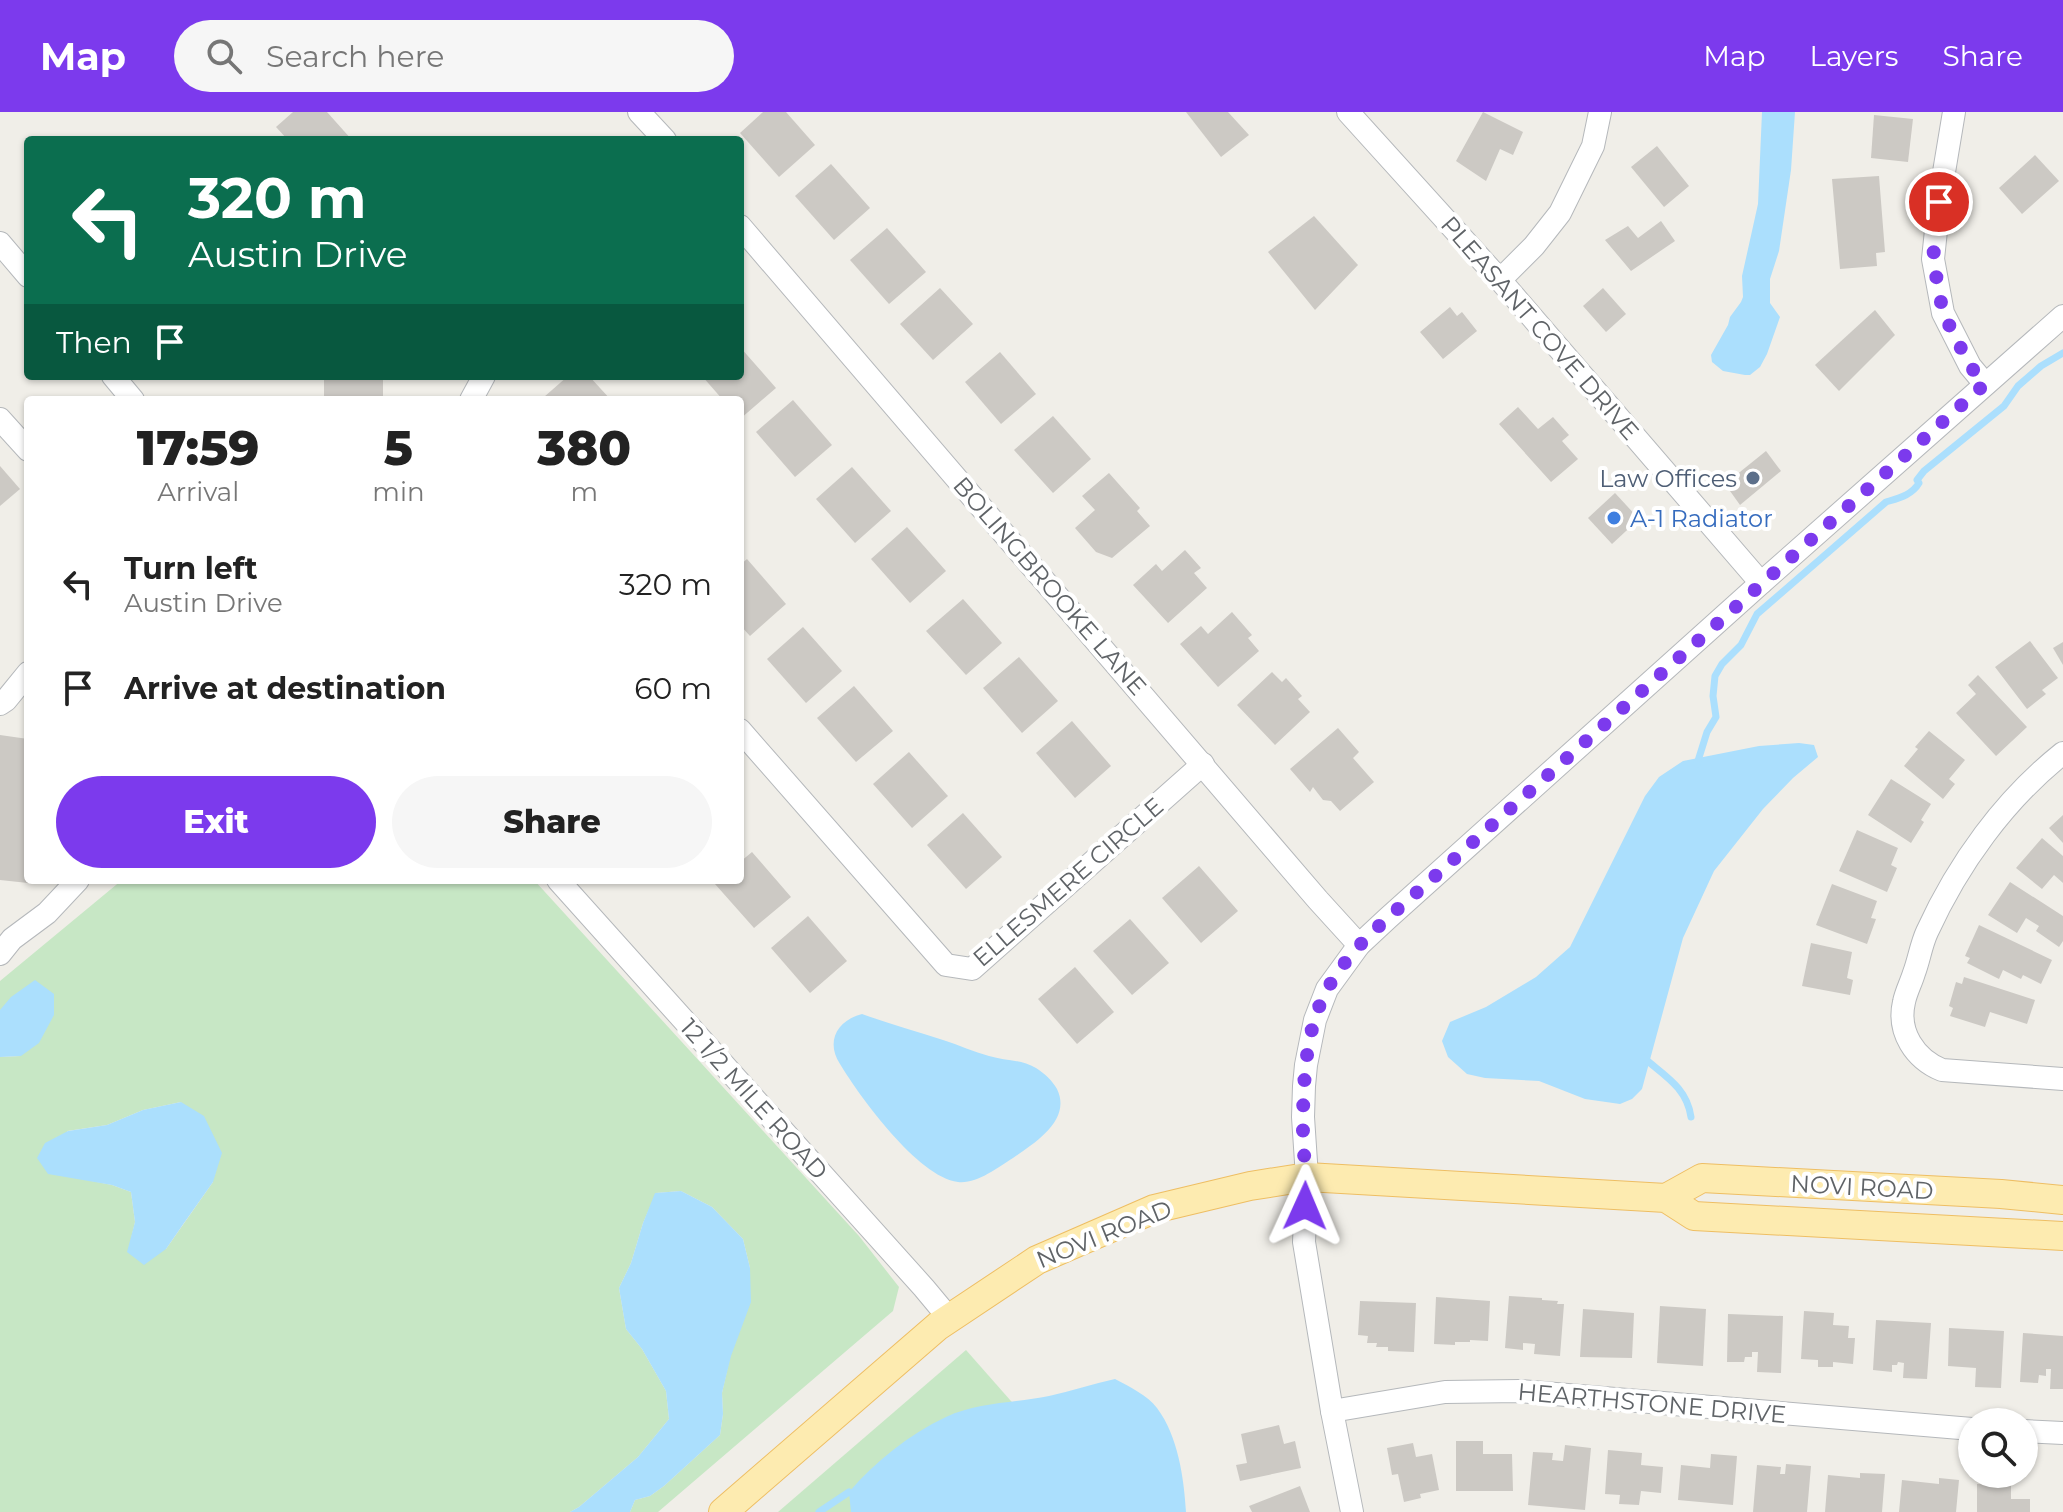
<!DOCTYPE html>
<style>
:root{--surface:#fff;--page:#f6f6f6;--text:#222;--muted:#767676;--accent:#7c3aed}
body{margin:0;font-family:Montserrat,sans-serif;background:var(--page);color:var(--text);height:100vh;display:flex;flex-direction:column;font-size:30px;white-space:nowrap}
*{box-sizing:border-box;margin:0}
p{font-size:26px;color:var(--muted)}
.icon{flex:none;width:44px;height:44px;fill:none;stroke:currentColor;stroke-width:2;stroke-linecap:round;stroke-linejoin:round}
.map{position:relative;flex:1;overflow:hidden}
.panel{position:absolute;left:24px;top:284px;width:720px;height:488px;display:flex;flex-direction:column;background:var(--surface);border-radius:8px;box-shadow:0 2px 6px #0004}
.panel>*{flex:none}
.hud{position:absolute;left:24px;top:24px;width:720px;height:244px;border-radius:8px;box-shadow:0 2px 6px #0004;background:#0b6e4f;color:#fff;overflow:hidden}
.tools{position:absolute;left:1958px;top:1296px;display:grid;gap:16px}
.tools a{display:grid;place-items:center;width:80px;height:80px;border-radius:50%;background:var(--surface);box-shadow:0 2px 6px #0004;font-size:40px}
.pin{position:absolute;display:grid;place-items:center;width:68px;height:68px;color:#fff;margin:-34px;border:4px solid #fff;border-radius:50%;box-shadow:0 2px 8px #0007}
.me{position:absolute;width:88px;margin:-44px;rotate:1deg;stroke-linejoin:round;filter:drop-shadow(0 0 6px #0008)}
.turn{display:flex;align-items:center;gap:28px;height:168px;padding:0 32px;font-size:36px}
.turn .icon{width:104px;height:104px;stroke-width:2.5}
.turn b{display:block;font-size:56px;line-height:68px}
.then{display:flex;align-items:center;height:76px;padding:0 32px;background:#0003;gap:16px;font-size:30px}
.eta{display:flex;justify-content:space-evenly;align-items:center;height:136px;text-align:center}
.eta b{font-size:48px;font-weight:800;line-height:56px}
.cta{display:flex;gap:16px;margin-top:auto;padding:16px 32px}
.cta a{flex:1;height:92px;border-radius:48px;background:var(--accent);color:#fff;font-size:32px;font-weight:800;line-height:92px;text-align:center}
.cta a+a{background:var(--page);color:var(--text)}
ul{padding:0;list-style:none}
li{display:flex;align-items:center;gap:24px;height:104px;padding:0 32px}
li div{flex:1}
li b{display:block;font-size:30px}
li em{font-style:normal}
header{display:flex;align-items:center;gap:48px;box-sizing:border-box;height:112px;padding:0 40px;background:var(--accent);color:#fff}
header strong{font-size:38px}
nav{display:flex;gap:44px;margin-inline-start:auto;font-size:28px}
.search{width:560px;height:72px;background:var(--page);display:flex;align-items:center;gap:20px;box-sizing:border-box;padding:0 28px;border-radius:44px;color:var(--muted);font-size:30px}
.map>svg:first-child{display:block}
.green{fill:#c7e7c5;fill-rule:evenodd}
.water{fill:#abdffd}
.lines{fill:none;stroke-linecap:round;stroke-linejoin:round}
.stream{stroke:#abdffd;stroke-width:7}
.building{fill:#ccc9c4}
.minor-casing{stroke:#b5b8bb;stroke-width:24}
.major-casing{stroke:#eebe63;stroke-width:30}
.minor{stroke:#fff;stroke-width:22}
.major{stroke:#fdebb0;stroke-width:28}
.route{stroke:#7c3aed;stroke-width:14;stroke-dasharray:0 25.2}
.service-dot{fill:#5c6f8a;stroke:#fff;stroke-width:3}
.shop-dot{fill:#3f7fe0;stroke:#fff;stroke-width:3}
.labels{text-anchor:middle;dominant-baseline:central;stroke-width:8;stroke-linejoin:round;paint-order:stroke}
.street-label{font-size:24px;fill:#5f6367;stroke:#fff}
.service-label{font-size:24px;fill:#4e5e75;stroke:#fff;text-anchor:end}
.shop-label{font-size:24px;fill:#366cbe;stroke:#fff;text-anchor:start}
</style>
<header>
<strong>Map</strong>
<div class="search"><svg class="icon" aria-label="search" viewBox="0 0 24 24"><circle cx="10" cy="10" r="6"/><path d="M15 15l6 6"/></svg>Search here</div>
<nav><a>Map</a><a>Layers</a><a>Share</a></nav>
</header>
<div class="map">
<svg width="2063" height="1400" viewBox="0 0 2063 1400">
<rect width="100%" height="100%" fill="#f0eee8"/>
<g class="green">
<path d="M122,768H534L859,1124L899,1175L893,1199L658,1400H630L635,1388L650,1384L664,1374L720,1323L723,1302L722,1281L750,1156L743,1127L712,1095L681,1079L656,1081L643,1111L631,1151L619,1176L626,1217L642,1237L666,1279L669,1307L638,1345L579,1395L570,1400H0V945L21,944L0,898V869ZM181,990L213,1070L166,1137L128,1140L135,1110L131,1080L112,1073L82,1067L67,1019L107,1013L143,998Z"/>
<path d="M966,1238L1109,1400H778Z"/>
</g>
<g class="water">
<path d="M1762,0H1795L1791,58L1779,139L1770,167V191L1780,205L1767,242L1760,255L1750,263H1745L1723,259L1712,250L1711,243L1728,213L1730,205L1741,190L1743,185L1742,164L1758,92Z"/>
<path d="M1799,631L1814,633L1818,645L1793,666L1763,697L1714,759L1683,826L1642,977L1632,987L1620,992L1585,987L1539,969L1485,966L1467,962L1448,945L1442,929L1450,910L1486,895L1536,865L1570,835L1645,684L1659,665L1683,649L1759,634Z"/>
<path d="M35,868L54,882V903L39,931L21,944L0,945V898L11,885Z"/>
<path d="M862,902C889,912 916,919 943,928C959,933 974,940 989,944C1005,949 1021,947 1036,956C1044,961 1052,968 1057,977C1072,1008 1035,1031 1013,1046C997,1056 977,1072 958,1070C918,1065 860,985 840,952C825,929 838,908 862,902Z"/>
<path d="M181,990L204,1004L222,1041L213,1070L184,1111L166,1137L144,1153L127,1140L135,1110L131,1080L112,1073L48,1062L37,1046L45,1031L68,1019L107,1013L143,998Z"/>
<path d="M681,1079L712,1095L743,1127L750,1156L751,1190L731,1244L722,1281L723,1302L720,1323L664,1374L650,1384L635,1388L630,1400H570L579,1395L638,1345L669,1307L666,1279L642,1237L626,1217L619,1176L631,1151L643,1111L655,1081Z"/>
<path d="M1115,1267C1130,1275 1147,1283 1157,1296C1178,1324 1184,1366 1186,1400H851L849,1380C876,1349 908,1323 946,1305C978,1290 1016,1291 1049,1284C1071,1279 1093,1272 1115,1267Z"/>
</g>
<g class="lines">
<g class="stream">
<path d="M1697,652L1707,620L1716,605L1713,584L1715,564L1722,552L1741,533L1757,502L1886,390C1899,386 1912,383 1919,371L1917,368L1924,359L2004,294L2018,274L2041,254L2063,241"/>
<path d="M1644,946C1665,964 1687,976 1691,1005"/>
<path d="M819,1400L849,1380"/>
</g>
</g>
<g class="building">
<path d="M293,0H327L352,28H288L276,15Z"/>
<path d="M763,0H786L815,33L779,65L740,21Z"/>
<path d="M1186,0H1228L1249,23L1221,45Z"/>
<path d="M1483,0L1523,20L1513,43L1500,37L1486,69L1456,49Z"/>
<path d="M1874,3L1913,7L1908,50L1871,46Z"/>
<path d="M1657,34L1689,74L1664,95L1631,55Z"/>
<path d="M2035,43L2059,69L2022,102L1999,76Z"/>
<path d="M831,52L870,96L834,128L795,84Z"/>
<path d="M1879,64L1885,140L1876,141L1877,154L1840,157L1832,67Z"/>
<path d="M1314,104L1358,153L1315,198L1268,140Z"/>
<path d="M1661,109L1675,129L1631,159L1605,128L1628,114L1638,126Z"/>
<path d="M887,116L926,160L889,192L850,148Z"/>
<path d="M940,176L973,212L933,248L900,212Z"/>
<path d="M1603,176L1626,202L1606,220L1583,194Z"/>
<path d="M1450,195L1457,204L1462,200L1477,219L1443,247L1420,220Z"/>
<path d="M1875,198L1895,223L1839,279L1815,253Z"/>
<path d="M740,235L776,276L740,307V288H723L702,264H740Z"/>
<path d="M1000,240L1036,282L1001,312L965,270Z"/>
<path d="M568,264H589L611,288H546L544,285Z"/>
<rect x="324" y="265" width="59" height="23"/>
<path d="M793,288L832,333L795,365L756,320Z"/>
<path d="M1518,295L1538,317L1553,305L1569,323L1562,329L1578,347L1551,370L1499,312Z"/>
<path d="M1053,304L1091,347L1053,381L1014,338Z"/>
<path d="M1766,339L1781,359L1740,393L1725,372Z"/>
<path d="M0,354L20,377L0,394Z"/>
<path d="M852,355L891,399L855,431L816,387Z"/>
<path d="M1109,361L1140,396L1137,399L1150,414L1112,446L1096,440L1075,416L1095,398L1082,384Z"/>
<path d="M1615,381L1639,407L1612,432L1588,406Z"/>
<path d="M907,415L946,459L910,491L871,447Z"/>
<path d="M1185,438L1201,456L1194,461L1207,476L1168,511L1133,473L1156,452L1162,459Z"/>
<path d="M747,447L786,492L750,524L740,513V453Z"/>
<path d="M963,487L1002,531L966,563L926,519Z"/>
<path d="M1232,500L1252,523L1248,526L1259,539L1218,575L1180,532L1201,514L1208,522Z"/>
<path d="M803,515L842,559L806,591L767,547Z"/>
<path d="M2030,529L2058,566L2042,578L2046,582L2027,597L1995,555Z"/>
<path d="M2063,530V553L2053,536Z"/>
<path d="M1019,545L1058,589L1022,621L983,576Z"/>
<path d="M1272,560L1282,570L1286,566L1302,584L1298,587L1310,600L1275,633L1237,593Z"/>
<path d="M1978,563L2027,615L1996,644L1956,601L1976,582L1968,573Z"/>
<path d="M854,574L893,619L856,650L817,606Z"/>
<path d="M1072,609L1111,654L1075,686L1036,641Z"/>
<path d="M1338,616L1359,640L1353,646L1374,670L1340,699L1331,689L1323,688L1313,675L1310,680L1290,657Z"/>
<path d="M1929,619L1965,648L1949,667L1955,672L1943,687L1904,654L1918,637L1915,635Z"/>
<path d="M0,623L28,627V771L0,768Z"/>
<path d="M909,640L948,684L912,716L873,672Z"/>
<path d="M1891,667L1931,692L1921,708L1924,710L1911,731L1868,703Z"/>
<path d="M963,701L1002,745L966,777L927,733Z"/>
<path d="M2063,703V731L2049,716Z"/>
<path d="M1857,718L1898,736L1891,753L1897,756L1887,780L1839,759Z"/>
<path d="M2042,726L2063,744V771L2054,763L2042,777L2016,756Z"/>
<path d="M752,740L791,785L754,816L715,772L720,768H740V750Z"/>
<path d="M1199,754L1238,799L1201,831L1162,786Z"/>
<path d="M2010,770L2063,804V829L2059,835L2036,819L2039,814L2026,806L2017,821L1988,803Z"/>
<path d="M1832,772L1877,789L1871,806L1876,807L1867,832L1816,813Z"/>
<path d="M808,804L847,849L810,881L771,836Z"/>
<path d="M1130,807L1169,851L1132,883L1093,839Z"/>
<path d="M1979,813L2052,848L2041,872L2023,863L2021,867L2003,858L1999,867L1967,851L1970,846L1965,844Z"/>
<path d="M1811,831L1852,840L1847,866L1853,868L1850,883L1802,874Z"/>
<path d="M1075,855L1114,900L1077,932L1038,887Z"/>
<path d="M1964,865L2035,888L2027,912L1990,900L1985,915L1950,904L1953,896L1949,894L1956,870L1962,872Z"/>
<path d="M1509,1184L1542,1186V1188L1558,1189L1557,1192H1564L1560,1244L1534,1242L1535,1232L1523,1231V1238L1505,1236Z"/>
<path d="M1436,1185L1490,1189L1488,1229L1470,1228V1230H1455V1233L1434,1232Z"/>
<path d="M1360,1189L1416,1191L1414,1240L1388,1239V1235H1376L1377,1231H1367L1368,1224L1358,1223Z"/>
<path d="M1660,1194L1706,1197L1703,1254L1657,1251Z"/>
<path d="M1583,1197L1634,1201L1632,1246L1580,1245Z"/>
<path d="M1804,1199L1834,1201L1833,1213L1849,1214L1848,1226H1855L1853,1252L1833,1250V1255H1818V1248L1801,1247Z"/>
<path d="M1728,1202L1783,1204L1781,1261L1757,1260L1758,1240H1752V1245H1745L1744,1250H1727Z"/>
<path d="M1876,1208L1931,1211L1927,1267L1903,1266L1904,1251L1898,1250L1897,1253H1892V1260L1873,1258Z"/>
<path d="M1949,1216L2004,1219L2001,1276L1975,1275L1976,1256L1948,1254Z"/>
<path d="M2023,1221L2063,1224V1277H2050L2051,1257H2046V1264L2039,1263L2038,1271L2020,1270Z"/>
<path d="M1279,1313L1284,1332L1295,1329L1301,1356L1240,1369L1236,1353L1247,1351L1241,1322Z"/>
<path d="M1456,1329H1483V1342H1512L1513,1379H1456Z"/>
<path d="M1413,1331L1416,1345L1432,1342L1439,1378L1420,1382L1421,1386L1404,1390L1398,1362L1392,1363L1387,1336Z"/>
<path d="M1565,1333L1591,1336L1585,1398L1528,1393L1533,1340L1553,1341L1552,1348L1563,1349Z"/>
<path d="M1608,1338L1642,1341L1641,1353L1663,1355L1661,1381L1641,1379L1639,1393L1619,1392L1620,1383L1605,1382Z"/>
<path d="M1711,1342L1737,1344L1733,1393L1678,1388L1681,1353L1710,1356Z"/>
<path d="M1786,1352L1811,1354L1807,1400H1753L1757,1353L1781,1355L1780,1362H1785Z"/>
<path d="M1860,1361L1885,1362L1882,1400H1825L1828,1363L1860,1366Z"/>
<path d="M1939,1366L1959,1368L1956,1400H1899L1902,1368L1939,1372Z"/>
<path d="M1977,1372L2011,1373V1387H2030V1400H1977Z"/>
<path d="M1300,1374L1310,1400H1252L1249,1394Z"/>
</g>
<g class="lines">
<g class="minor-casing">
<g id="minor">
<path d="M639,0L665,28"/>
<path d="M1348,0L1500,168L1761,471"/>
<path d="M1954,0L1939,90L1933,147L1943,201L1970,254L1985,272"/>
<path d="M740,114L1318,788L1359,833"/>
<path d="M0,131L28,164"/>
<path d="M1500,168L1534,134L1560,101L1593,34L1600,0"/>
<path d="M113,264L133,288"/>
<path d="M471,288L484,264"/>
<path d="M0,307L28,338"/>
<path d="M0,592L6,588L28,561"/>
<path d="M740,618L946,853L972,857L1203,652"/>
<path d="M2063,641C2004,688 1958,752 1927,820C1921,833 1919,848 1914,861C1911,871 1906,880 1904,890C1897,920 1915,947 1942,958L2063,967"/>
<path d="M558,768L924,1176L949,1206"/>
<path d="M0,842L12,827L47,801L78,768"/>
<path d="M1332,1299L1445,1280L1520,1279L1972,1317"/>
<path d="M2024,1319L2063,1321"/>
<path d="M1352,1400L1332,1299L1304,1130L1307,1065L1303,1005L1304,974L1306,953L1315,908L1327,877L1359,833L1388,806L1761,471L2063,204"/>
</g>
</g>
<g class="major-casing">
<g id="major">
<path d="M1666,1086L1702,1066L2001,1082L2063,1088"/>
<path d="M723,1400L938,1214L1037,1148L1154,1097L1250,1074L1307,1065L1666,1086L1694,1104L2063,1124"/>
</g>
</g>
<use href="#minor" class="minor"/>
<use href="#major" class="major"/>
</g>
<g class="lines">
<path class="route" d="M1305,1094C1307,1062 1302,1032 1303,1002C1304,959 1307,913 1328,876C1353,831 1397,799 1434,765L1985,272L1970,254L1943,201L1933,147L1939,90"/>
</g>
<circle class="service-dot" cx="1753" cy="366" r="8"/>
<circle class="shop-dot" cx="1614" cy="406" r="8"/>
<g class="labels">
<g class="street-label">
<text transform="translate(1540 216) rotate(49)">PLEASANT COVE DRIVE</text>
<text transform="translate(1050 474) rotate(49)">BOLINGBROOKE LANE</text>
<text transform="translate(1068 770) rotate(-41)">ELLESMERE CIRCLE</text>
<text transform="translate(754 987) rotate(48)">12 1/2 MILE ROAD</text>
<text transform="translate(1862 1075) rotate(3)">NOVI ROAD</text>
<text transform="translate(1104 1122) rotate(-22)">NOVI ROAD</text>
<text transform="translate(1652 1291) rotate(5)">HEARTHSTONE DRIVE</text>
</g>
<g class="service-label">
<text x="1737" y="366">Law Offices</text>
</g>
<g class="shop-label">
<text x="1630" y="406">A-1 Radiator</text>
</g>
</g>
</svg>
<div class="tools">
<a><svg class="icon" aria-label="search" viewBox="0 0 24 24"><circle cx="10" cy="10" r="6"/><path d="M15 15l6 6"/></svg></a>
</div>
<div class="pin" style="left:1939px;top:90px;background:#d93025"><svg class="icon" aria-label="arrive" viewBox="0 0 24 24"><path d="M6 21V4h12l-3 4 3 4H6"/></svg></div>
<svg class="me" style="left:1305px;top:1094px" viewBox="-20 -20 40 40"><path d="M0-17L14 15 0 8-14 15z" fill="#7c3aed" stroke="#fff" stroke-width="4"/></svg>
<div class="hud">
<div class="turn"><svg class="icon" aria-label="left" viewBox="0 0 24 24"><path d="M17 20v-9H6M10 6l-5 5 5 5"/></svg><div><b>320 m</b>Austin Drive</div></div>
<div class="then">Then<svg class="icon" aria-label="arrive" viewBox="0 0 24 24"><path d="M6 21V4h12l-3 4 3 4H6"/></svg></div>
</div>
<section class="panel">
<div class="eta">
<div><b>17:59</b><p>Arrival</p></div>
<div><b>5</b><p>min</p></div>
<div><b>380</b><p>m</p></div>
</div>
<ul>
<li><svg class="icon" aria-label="left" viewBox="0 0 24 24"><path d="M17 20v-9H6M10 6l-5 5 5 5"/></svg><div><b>Turn left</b><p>Austin Drive</p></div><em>320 m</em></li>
<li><svg class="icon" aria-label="arrive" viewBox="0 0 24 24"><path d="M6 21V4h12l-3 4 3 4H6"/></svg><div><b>Arrive at destination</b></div><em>60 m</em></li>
</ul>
<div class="cta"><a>Exit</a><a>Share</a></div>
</section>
</div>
